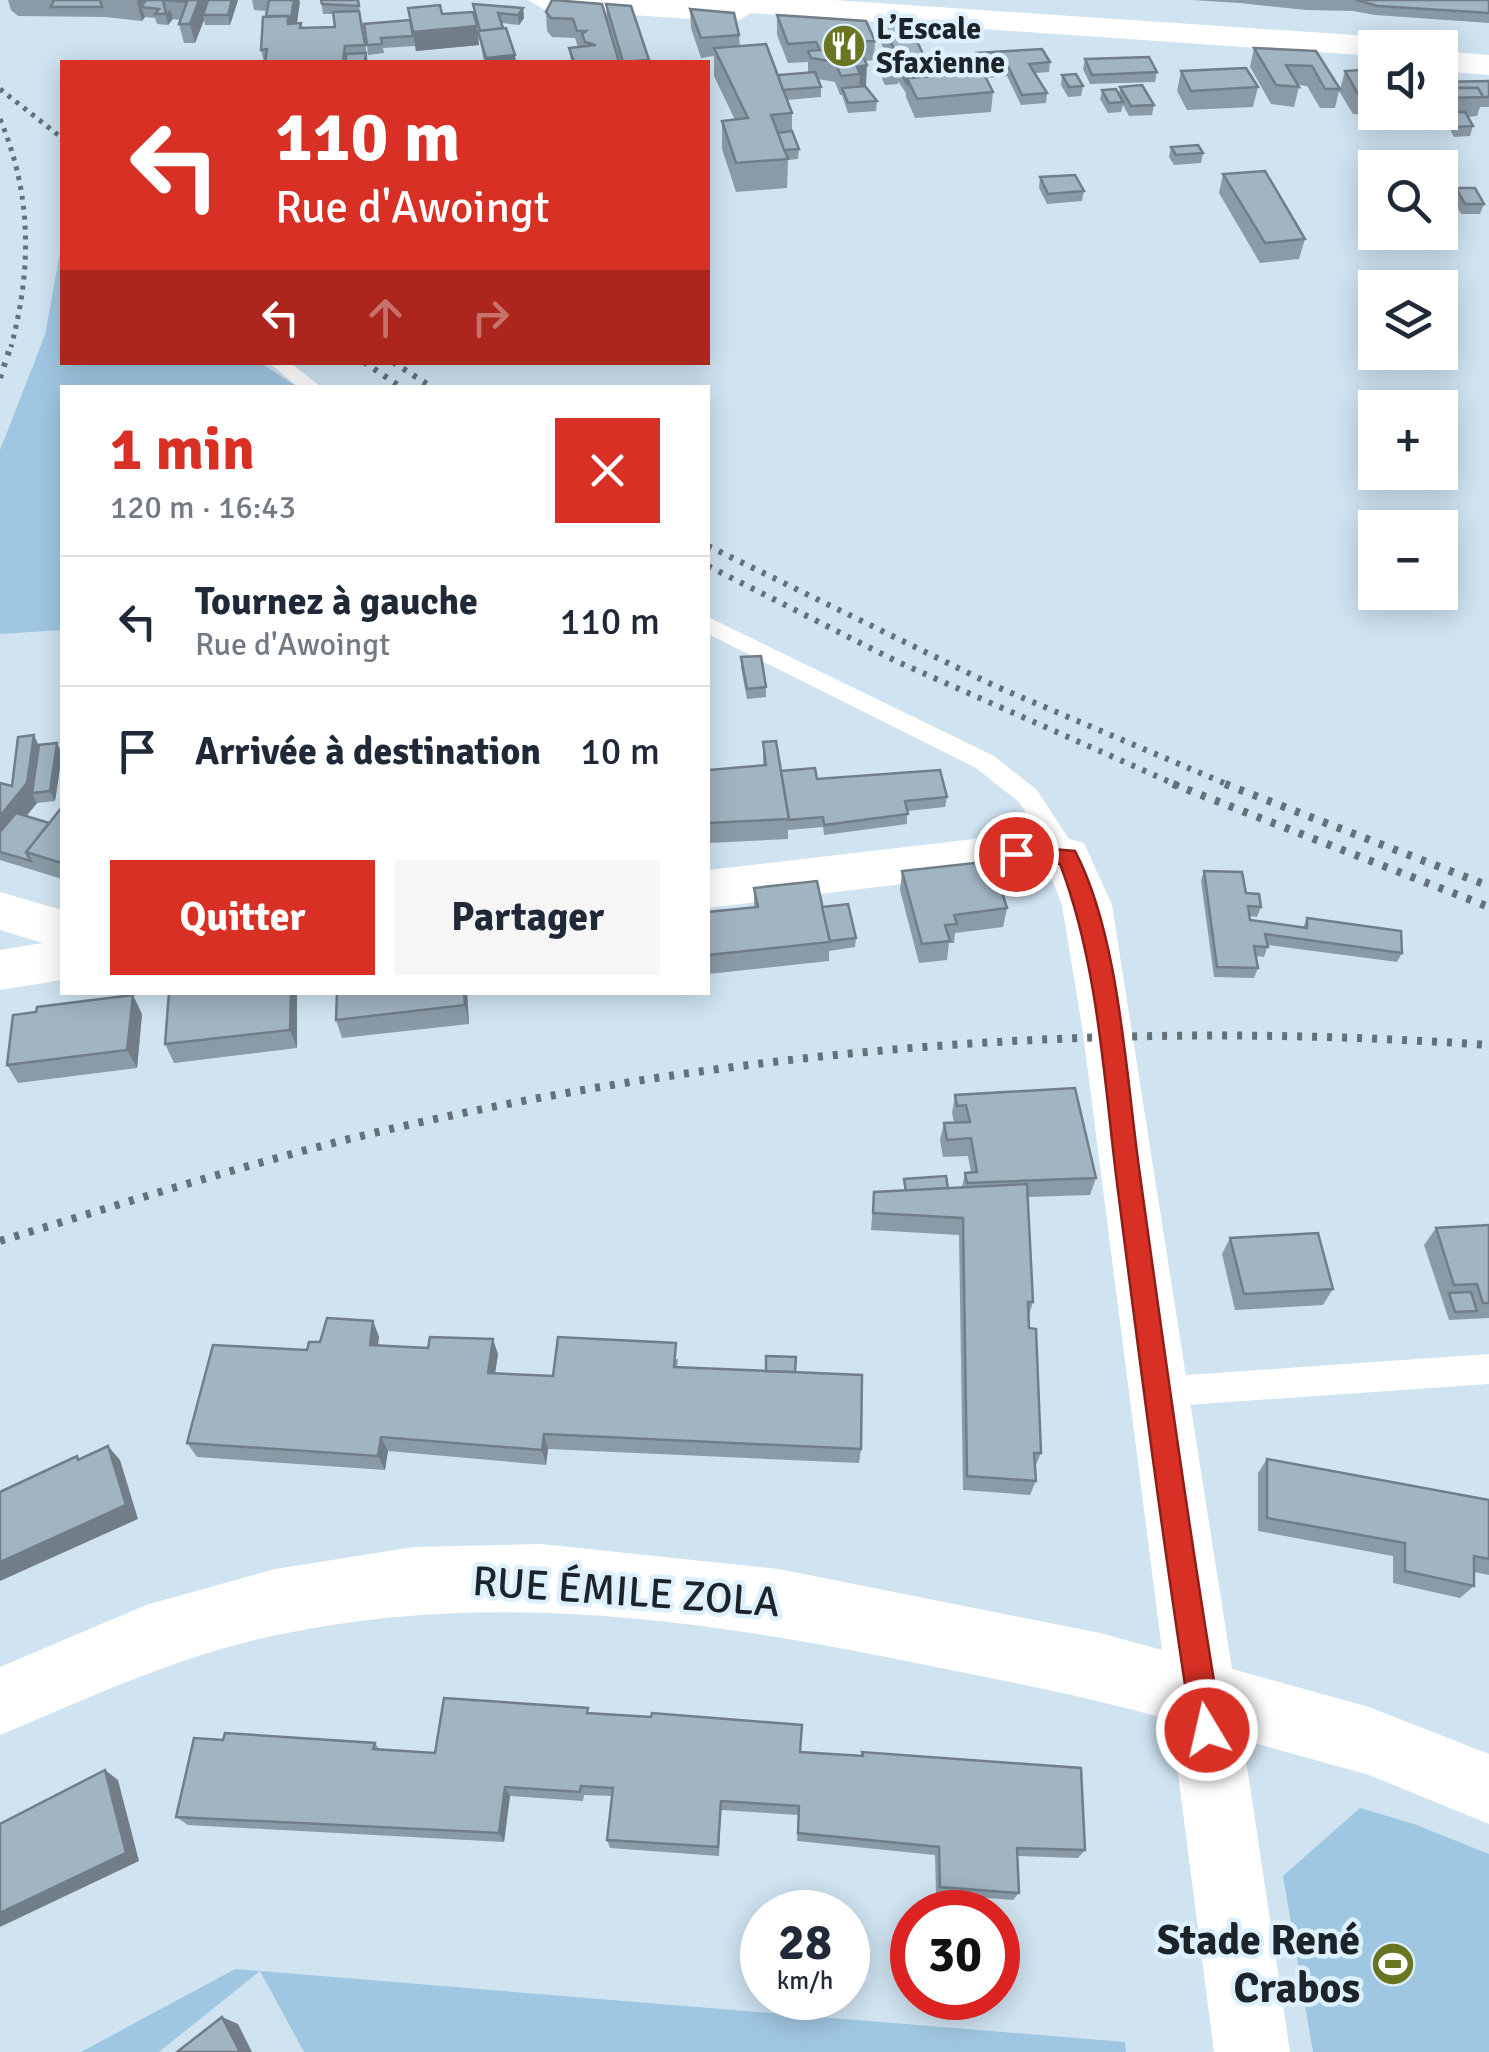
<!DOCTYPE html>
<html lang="fr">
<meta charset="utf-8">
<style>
:root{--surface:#fff;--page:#f6f6f7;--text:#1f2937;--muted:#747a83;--line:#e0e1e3;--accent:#d93025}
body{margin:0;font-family:Signika,sans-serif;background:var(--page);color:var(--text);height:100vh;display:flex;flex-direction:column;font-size:38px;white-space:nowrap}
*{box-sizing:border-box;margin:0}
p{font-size:32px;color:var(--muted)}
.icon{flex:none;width:55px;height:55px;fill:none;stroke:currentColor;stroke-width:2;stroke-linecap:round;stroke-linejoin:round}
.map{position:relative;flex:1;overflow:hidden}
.side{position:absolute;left:60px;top:385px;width:650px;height:610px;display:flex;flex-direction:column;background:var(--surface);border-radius:0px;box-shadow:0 5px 25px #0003}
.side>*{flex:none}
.top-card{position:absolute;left:60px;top:60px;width:650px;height:305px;border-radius:0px;box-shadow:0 5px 25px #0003;background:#d93025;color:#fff;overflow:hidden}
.tools{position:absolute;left:1358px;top:30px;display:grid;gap:20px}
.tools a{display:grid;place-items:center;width:100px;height:100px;border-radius:0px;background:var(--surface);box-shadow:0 5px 25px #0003;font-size:50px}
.speed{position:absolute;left:740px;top:1890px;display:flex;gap:20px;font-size:50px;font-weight:700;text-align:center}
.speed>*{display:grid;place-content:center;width:130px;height:130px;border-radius:50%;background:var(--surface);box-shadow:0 5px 25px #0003;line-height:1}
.speed small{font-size:25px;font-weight:400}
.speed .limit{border:15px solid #d22;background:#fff;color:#111}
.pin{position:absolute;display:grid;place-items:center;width:85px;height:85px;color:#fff;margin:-42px;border:5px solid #fff;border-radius:50%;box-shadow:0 2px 10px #0007}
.me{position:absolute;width:110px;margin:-55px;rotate:351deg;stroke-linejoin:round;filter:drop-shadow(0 0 8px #0008)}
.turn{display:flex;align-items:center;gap:35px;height:210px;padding:0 50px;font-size:45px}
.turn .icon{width:130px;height:130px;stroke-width:2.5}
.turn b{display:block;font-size:70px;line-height:85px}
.lanes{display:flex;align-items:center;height:95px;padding:0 50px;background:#0003;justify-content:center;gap:50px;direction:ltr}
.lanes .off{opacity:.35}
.round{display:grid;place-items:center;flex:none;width:105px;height:105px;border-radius:0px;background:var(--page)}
.overview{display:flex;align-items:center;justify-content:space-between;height:170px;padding:0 50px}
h1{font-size:60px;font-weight:700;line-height:75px;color:var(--accent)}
.action{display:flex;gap:20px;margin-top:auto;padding:20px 50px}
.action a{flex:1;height:115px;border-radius:0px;background:var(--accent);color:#fff;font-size:40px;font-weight:700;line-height:115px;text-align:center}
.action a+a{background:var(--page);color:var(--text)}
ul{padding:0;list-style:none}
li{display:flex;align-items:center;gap:30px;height:130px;padding:0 50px;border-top:2px solid var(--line)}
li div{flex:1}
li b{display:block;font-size:38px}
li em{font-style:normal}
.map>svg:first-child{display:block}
.green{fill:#a0c7e2}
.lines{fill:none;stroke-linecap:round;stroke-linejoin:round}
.service{fill:#fff;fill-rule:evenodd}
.minor{fill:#fff;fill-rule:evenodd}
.secondary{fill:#fff;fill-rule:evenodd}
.rail-far2{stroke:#647179;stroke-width:5;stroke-dasharray:4 6;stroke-linecap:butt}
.rail-far1{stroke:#647179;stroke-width:6;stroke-dasharray:4 8;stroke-linecap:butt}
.rail{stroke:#647179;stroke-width:8;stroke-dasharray:5 10;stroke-linecap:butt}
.wall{fill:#8a9ba7}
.shaded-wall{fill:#717e88}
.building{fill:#a1b4c2;stroke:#717e88;stroke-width:2.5}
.route{fill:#d93025;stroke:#8d1f18;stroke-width:2.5}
.labels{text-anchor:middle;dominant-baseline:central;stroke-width:9;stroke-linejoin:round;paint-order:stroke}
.far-poi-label{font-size:30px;font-weight:bold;fill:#1d2429;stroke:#ddf0fe;text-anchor:start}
.near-street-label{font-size:42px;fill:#1d2429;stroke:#ddf0fe}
.near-poi-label{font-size:42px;font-weight:bold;fill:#1d2429;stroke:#ddf0fe;text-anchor:end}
</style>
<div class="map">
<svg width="1489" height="2052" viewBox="0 0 1489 2052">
<rect width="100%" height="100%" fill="#cfe3f1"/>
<g class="green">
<path d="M62,242V362L261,363L297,387L62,388V630L0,634V450L45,335Z"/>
<path d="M1360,1808L1414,1824L1489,1854V2052H1313L1283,1876Z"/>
<path d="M235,1969L1125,2042L1126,2052H304L260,1971L159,2052H81Z"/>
</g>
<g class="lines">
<g class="service">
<path d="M268,362H290L322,388H299Z"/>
<path d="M708,617L994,756L1037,790L1080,856L1076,863H1058L1019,802L976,768L708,634Z"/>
<path d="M1489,1354V1384L1158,1407L1147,1403L1142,1392L1147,1381L1158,1377Z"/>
</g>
<g class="minor">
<path d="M991,837L1067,838L1084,843L1112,905L1232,1669L1369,1707L1489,1754V1824L1369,1775L1243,1740L1290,2052H1214L1171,1720C1089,1697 1005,1681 921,1664C706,1620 494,1589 277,1635C179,1655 91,1697 0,1735V1667L146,1605L275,1569L414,1547L541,1544L779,1569L1100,1633L1162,1650L1083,1033L1062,905L1050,874L991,873L708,908V870Z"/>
<path d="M0,892L62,910V980L0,990V950L43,943L0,930Z"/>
</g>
<g class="secondary">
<path d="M528,0H834L1399,38L1414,48H1375V56L751,13L736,22L543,9Z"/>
<path d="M1440,51L1489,55V75L1440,71Z"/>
</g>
<g class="rail-far2">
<path d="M0,89L62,138"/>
<path d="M0,119C32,195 32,268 11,347"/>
</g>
<g class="rail-far1">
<path d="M364,362L402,388"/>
<path d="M393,362L433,388"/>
<path d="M0,378L11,345"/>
<path d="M708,546L995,686L1231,786"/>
<path d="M708,566L898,662L1179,786"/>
</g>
<g class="rail">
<path d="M1173,784L1489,907"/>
<path d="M1225,784L1489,886"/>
<path d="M0,1241C138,1199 276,1154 417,1123C771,1044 1127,1020 1489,1045"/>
</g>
</g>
<g class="wall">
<path d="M8,0H238L230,25H205L204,20L195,43H184L179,24L180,20L172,19L168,25L157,24L155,18L145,17L142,21L105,17L18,16L11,10Z"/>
<path d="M252,0H299L297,23H301L302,28L335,27L333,14H323L321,0H358L368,62H264L261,50L267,11L254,10Z"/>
<path d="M1192,0H1489V23L1375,15L1353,11L1306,10L1240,3Z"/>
<path d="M473,4L523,8L524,18L519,25L502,23L516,62H484Z"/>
<path d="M606,4L649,60V62H571L569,48L578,47L575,38L552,37L547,31L546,12L607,22Z"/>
<path d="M690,9L739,35L740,46L778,75L808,72V62L788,63L777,35V15L875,41L874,60L865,61L866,85H859V87L877,101L876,111L848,113L842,95H840L835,82L818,79L821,87V97L787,100L792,113V131L799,149L798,159L788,160L787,188L736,192L722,149V121L735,120L714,76V56L701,58L691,28Z"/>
<path d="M442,14L477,26L479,45L416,51L415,46L383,48L384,53L368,55L367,45Z"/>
<path d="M882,22L927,63V73L928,76L981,72L976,63L977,53L1050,62L1049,72L1035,73L1047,93L1046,103L1021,105L1007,76L986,78L993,92L991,112L915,118L906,97V93L898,81V84L885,85L876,65L877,55L886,54L880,41Z"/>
<path d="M1254,48L1316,51L1340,89L1345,71L1375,69V112H1411L1409,117L1353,114L1339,91L1335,108H1320L1307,86L1298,85L1299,87L1294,107L1271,104L1250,67Z"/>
<path d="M1085,59L1157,72L1155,82L1090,84L1083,69Z"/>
<path d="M1181,71L1258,87L1253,107L1187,110L1177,91Z"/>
<path d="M1062,75L1083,86L1081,96L1068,97L1061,85Z"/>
<path d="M1489,81V107H1480L1477,116L1468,117L1473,126L1470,136L1454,137L1446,122L1448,117H1443L1440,112V82Z"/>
<path d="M1120,87L1154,105L1152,115L1129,116L1123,105L1121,112L1108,113L1100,99L1102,90L1119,94Z"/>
<path d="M1411,112H1430L1434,120L1430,130H1416L1410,117Z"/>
<path d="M1171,147L1203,153L1201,163L1174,165L1169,157Z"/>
<path d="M1223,174L1305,239L1299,259L1260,263L1219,193Z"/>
<path d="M1040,177L1084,191L1082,201L1047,204L1039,188Z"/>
<path d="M1456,188L1484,204L1480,214H1461L1452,198Z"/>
<path d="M741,657L766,687V697L747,699L741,667Z"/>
<path d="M763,742L781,771L817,779L947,797L945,807L907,811V824L824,835L823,827L788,830V839L708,843V760L709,770L763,765Z"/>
<path d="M57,743L62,754L55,801L37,803L26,816L49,823L62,807V802V879L0,860V783L12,786L39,745Z"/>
<path d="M902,871L1007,908L1003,927L955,933L954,943H949L947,960L919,963L900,890Z"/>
<path d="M1204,871L1246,893L1261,907L1257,917L1250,916V920L1303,928L1307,918L1402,953L1397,962L1268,945L1264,957L1256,956L1258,968L1254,978L1214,977L1201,881Z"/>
<path d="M754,888L822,907L856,938L855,947L829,951V961L708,974V912L754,907Z"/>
<path d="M169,992H297V1048L174,1063L165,1044Z"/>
<path d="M337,992H467L469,1024L342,1038L336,1020Z"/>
<path d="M36,1012L142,1014L137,1068L18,1083L7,1065Z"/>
<path d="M955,1095L1096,1178L1090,1195L1028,1197L1033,1302L1028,1318L1041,1453L1035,1467L1036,1481L1030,1495L963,1490L959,1235L871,1230L874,1192L904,1191V1179L948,1188L962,1187L965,1173H971L968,1156L943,1157L940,1140L944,1123L954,1122L952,1113Z"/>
<path d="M1489,1225V1318L1449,1320L1424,1245L1436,1228Z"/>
<path d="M1230,1238L1333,1289L1323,1305L1235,1310L1222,1254Z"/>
<path d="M373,1321L379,1337L378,1345L498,1354L495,1373L553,1376L678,1359L677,1368L795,1372L861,1449L859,1463L548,1449L546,1465L388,1451L385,1470L197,1457L187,1443L307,1350L320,1342Z"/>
<path d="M1267,1459L1489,1500V1575L1474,1572V1586L1460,1598L1393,1583V1556L1258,1531V1473Z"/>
<path d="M590,1713L800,1752L861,1756L862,1752L1085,1850L1078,1858L1017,1856L1019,1893L1013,1900L936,1894L935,1855L797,1841L798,1815L721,1810L719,1856L610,1848L607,1840L612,1796L584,1795L583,1801L510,1796L504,1842L188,1825L176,1817L375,1743L379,1749L435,1753Z"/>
</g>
<g class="shaded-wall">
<path d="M138,0H156L141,7L145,17L142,21L137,2Z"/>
<path d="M199,0H211L203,15L204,20L195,43L190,24Z"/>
<path d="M232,0H238L230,25L228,15Z"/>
<path d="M294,0H299L300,2L293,51L288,24Z"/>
<path d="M523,8L524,18L519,25L518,15Z"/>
<path d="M170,9L173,19L168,25L166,15Z"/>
<path d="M477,26L479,45L416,51L413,32Z"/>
<path d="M515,55L516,62H486V58Z"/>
<path d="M867,65L866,85H859L860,74L857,67Z"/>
<path d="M34,735L43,755L32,793L37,803L0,849V816Z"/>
<path d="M57,743L62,754L55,801L50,791Z"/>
<path d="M291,992H297V1048L290,1030Z"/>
<path d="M464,992H467L469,1024L465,1005Z"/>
<path d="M133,995L142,1014L137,1068L127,1050Z"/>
<path d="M373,1321L379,1337L376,1360L370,1345Z"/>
<path d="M493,1339L498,1354L493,1388L488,1373Z"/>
<path d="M544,1434L548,1449L546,1465L542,1450Z"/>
<path d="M381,1437L388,1451L385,1470L378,1456Z"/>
<path d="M108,1446L120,1460L138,1519L0,1581V1562Z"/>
<path d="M105,1770L118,1780L139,1861L0,1927V1913Z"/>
<path d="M505,1787L510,1796L504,1842L499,1833Z"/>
<path d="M222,2017L238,2024L252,2052H240Z"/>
</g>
<g class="building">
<path d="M54,0H100L102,7H51Z"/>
<path d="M146,0H163L166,14H155L159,9L141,7Z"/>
<path d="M163,0H199L190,24H179L187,2Z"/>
<path d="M208,0H232L228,15H203Z"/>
<path d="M269,0H294L290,23L288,16H266Z"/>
<path d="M321,0H358L359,6L322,4Z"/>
<path d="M552,0L602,4L619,62H574L569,48L596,45L585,42L582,34L586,31H577L573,19L551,18L546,12Z"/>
<path d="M1356,0H1489V13L1378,6Z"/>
<path d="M473,4L523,8L518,15L498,13L503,28L480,31Z"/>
<path d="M606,4L631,6L649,60L623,62Z"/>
<path d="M440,5L442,14L473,12L477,26L413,32L408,8Z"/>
<path d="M690,9L734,13L739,35L701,38Z"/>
<path d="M359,11L365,45L345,46L343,62H265L267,49L261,50L263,17L288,16V24L301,23L300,28L335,27L333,12Z"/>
<path d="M777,15L866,21L875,41L840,42L853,58L863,57L867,65L857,67L860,74L841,76L835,62L811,58L808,51L820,50L816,42L788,44Z"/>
<path d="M410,20L413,36L381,38L382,44L367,45L364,24Z"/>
<path d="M882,22L909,24L927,63L901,65Z"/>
<path d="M506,28L515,55L486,58L478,31Z"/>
<path d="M766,44L792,113L771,115L788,159L736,163L722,121L748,118L714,48Z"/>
<path d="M1254,48L1316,51L1340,89H1325L1312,66L1286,65L1299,87L1276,85Z"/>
<path d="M1042,49L1050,62L1029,64L1047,93L1022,95L1008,66L985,68L977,53Z"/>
<path d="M366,53L365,62H346V54Z"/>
<path d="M890,54L899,74L886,75L877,55Z"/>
<path d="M1149,57L1157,72L1092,75L1085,59Z"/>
<path d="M1246,68L1258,87L1191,91L1181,71Z"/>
<path d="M1375,69V95L1358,94L1345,71Z"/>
<path d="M815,72L821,87L783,90L778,75Z"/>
<path d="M983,72L993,92L917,99L907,78Z"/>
<path d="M927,73L928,76L907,78V83L901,74Z"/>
<path d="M1076,74L1083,86L1069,87L1062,75Z"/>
<path d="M1489,81V97H1483L1478,88H1444L1440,97V82Z"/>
<path d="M1142,85L1154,105L1131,106L1120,87Z"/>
<path d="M865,86L877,101L848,103L842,88Z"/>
<path d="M1444,88H1478L1483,97L1449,98Z"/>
<path d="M1116,89L1123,102L1109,103L1102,90Z"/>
<path d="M1415,112H1430L1434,120H1419Z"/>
<path d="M1449,112H1465L1473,126L1457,127Z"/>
<path d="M792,131L799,149L784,150L778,133Z"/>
<path d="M1198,145L1203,153L1176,155L1171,147Z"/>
<path d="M1265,171L1305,239L1265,243L1223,174Z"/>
<path d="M1075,175L1084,191L1048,194L1040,177Z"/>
<path d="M1456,188H1475L1484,204H1465Z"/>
<path d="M761,656L766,687L747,689L741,657Z"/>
<path d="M34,735L27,783L0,816V783L12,786L18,737Z"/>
<path d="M776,741L789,819L708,823V760L709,770L766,765L763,742Z"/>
<path d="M57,743L50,791L32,793L39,745Z"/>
<path d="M815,768L817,779L940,770L947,797L905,801L908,814L824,825L823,817L787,820L789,819L781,771Z"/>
<path d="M62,802V863L26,852L62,807Z"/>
<path d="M16,813L49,823L26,852L31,861L0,852V832Z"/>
<path d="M992,861L1007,908L954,915L957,924L945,925L950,941L922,944L902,871Z"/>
<path d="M1204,871L1242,872L1246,893L1259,894L1261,907L1248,906L1250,920L1307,928V918L1401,931L1402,953L1265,934L1268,947L1254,946L1258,968L1217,967Z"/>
<path d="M817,881L830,942L708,955V912L758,907L754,888Z"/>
<path d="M848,904L856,938L830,941L822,907Z"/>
<path d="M169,992H291L290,1030L165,1044Z"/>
<path d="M337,992H464L465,1005L336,1020Z"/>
<path d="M133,995L127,1050L7,1065L13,1015L36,1012L37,1007Z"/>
<path d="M1075,1088L1096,1178L967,1183L965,1173L977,1172L971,1138L947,1140L944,1123L970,1122L966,1105L957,1106L955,1095Z"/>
<path d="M946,1176L948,1188L906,1191L904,1179Z"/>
<path d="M1027,1184L1033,1302H1028L1029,1328L1036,1329L1041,1453H1034L1036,1481L967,1476L963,1218L873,1213L874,1192Z"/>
<path d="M1489,1225V1303H1483L1477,1284L1454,1285L1436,1228Z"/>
<path d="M1318,1233L1333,1289L1244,1294L1230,1238Z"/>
<path d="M1471,1292L1477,1311L1455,1312L1449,1293Z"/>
<path d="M327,1318L373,1321L370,1345L428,1348L430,1337L493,1339L488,1373L553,1376L558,1337L676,1343L674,1367L862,1375L861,1449L544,1434L542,1450L381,1437L378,1456L187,1443L213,1345L307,1350L309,1342H320Z"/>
<path d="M766,1356L796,1357L795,1372L766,1371Z"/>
<path d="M108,1446L126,1505L0,1562V1492L77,1456L78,1460Z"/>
<path d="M1267,1459L1489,1500V1559L1474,1556V1586L1405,1571V1543L1267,1518Z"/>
<path d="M444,1698L588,1708L587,1713L651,1717L652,1713L802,1725L800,1752L863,1756L862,1752L1081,1768L1085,1850L1017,1848L1019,1893L940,1887L939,1847L798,1833L799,1806L721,1801L718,1847L607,1840L613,1788L581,1786L580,1792L505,1787L499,1833L176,1817L194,1738L223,1740L225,1733L375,1743L373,1749L435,1753Z"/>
<path d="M105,1770L126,1853L0,1913V1824Z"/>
<path d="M222,2017L240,2052H177Z"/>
</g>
<path class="route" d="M1016,846L1075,851C1119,934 1126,1074 1139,1168C1165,1356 1191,1544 1222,1730L1218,1741L1207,1745L1197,1741L1192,1730C1164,1551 1141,1371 1118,1191C1104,1083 1099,966 1060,864L1009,859L1006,854Z"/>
<defs>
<g id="restaurant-disc" transform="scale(2.25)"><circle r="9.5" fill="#697520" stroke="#ddf0fe"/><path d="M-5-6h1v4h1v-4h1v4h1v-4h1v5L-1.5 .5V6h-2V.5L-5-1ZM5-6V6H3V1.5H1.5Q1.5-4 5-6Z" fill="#fff"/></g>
<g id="stadium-disc" transform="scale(2.25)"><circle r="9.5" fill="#697520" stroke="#ddf0fe"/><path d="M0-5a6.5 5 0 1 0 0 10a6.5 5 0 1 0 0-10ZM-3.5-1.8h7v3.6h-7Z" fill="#fff"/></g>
</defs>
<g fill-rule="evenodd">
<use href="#restaurant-disc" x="844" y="46"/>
<use href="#stadium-disc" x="1393" y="1964"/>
</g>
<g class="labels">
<g class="far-poi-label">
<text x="876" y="29">L’Escale<tspan x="876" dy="34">Sfaxienne</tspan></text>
</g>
<g class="near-street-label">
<text transform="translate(626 1592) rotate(4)">RUE ÉMILE ZOLA</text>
</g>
<g class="near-poi-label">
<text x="1360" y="1940">Stade René<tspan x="1360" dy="48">Crabos</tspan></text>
</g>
</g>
</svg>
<div class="tools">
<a><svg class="icon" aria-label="sound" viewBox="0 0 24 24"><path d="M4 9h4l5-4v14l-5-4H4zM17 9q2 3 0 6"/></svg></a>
<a><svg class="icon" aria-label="search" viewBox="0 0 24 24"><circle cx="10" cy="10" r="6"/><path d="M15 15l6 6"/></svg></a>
<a><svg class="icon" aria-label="layers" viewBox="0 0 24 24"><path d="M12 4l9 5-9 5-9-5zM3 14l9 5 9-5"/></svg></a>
<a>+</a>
<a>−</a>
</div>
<div class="speed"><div>28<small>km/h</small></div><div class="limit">30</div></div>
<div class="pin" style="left:1016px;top:854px;background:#d93025"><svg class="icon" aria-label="arrive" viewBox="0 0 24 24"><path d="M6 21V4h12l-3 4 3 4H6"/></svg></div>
<svg class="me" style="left:1207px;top:1730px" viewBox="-20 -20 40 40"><circle r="17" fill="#d93025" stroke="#fff" stroke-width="3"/><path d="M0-11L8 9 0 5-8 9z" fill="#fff"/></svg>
<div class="top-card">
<div class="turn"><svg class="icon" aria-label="left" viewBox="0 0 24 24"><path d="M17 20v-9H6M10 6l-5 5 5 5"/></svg><div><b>110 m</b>Rue d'Awoingt</div></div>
<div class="lanes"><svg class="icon" aria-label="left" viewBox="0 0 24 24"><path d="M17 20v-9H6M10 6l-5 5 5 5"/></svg><svg class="icon off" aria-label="ahead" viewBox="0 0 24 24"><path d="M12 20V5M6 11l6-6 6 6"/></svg><svg class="icon off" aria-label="right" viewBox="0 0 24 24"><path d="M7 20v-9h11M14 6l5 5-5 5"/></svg></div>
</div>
<section class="side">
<div class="overview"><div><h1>1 min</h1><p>120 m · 16:43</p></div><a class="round" style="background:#d93025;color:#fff"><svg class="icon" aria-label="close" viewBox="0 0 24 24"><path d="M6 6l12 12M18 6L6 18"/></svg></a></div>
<ul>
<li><svg class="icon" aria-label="left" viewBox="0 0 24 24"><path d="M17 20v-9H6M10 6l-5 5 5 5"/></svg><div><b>Tournez à gauche</b><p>Rue d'Awoingt</p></div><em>110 m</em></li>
<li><svg class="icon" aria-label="arrive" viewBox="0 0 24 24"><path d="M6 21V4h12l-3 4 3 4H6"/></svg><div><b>Arrivée à destination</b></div><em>10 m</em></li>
</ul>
<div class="action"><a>Quitter</a><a>Partager</a></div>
</section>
</div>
